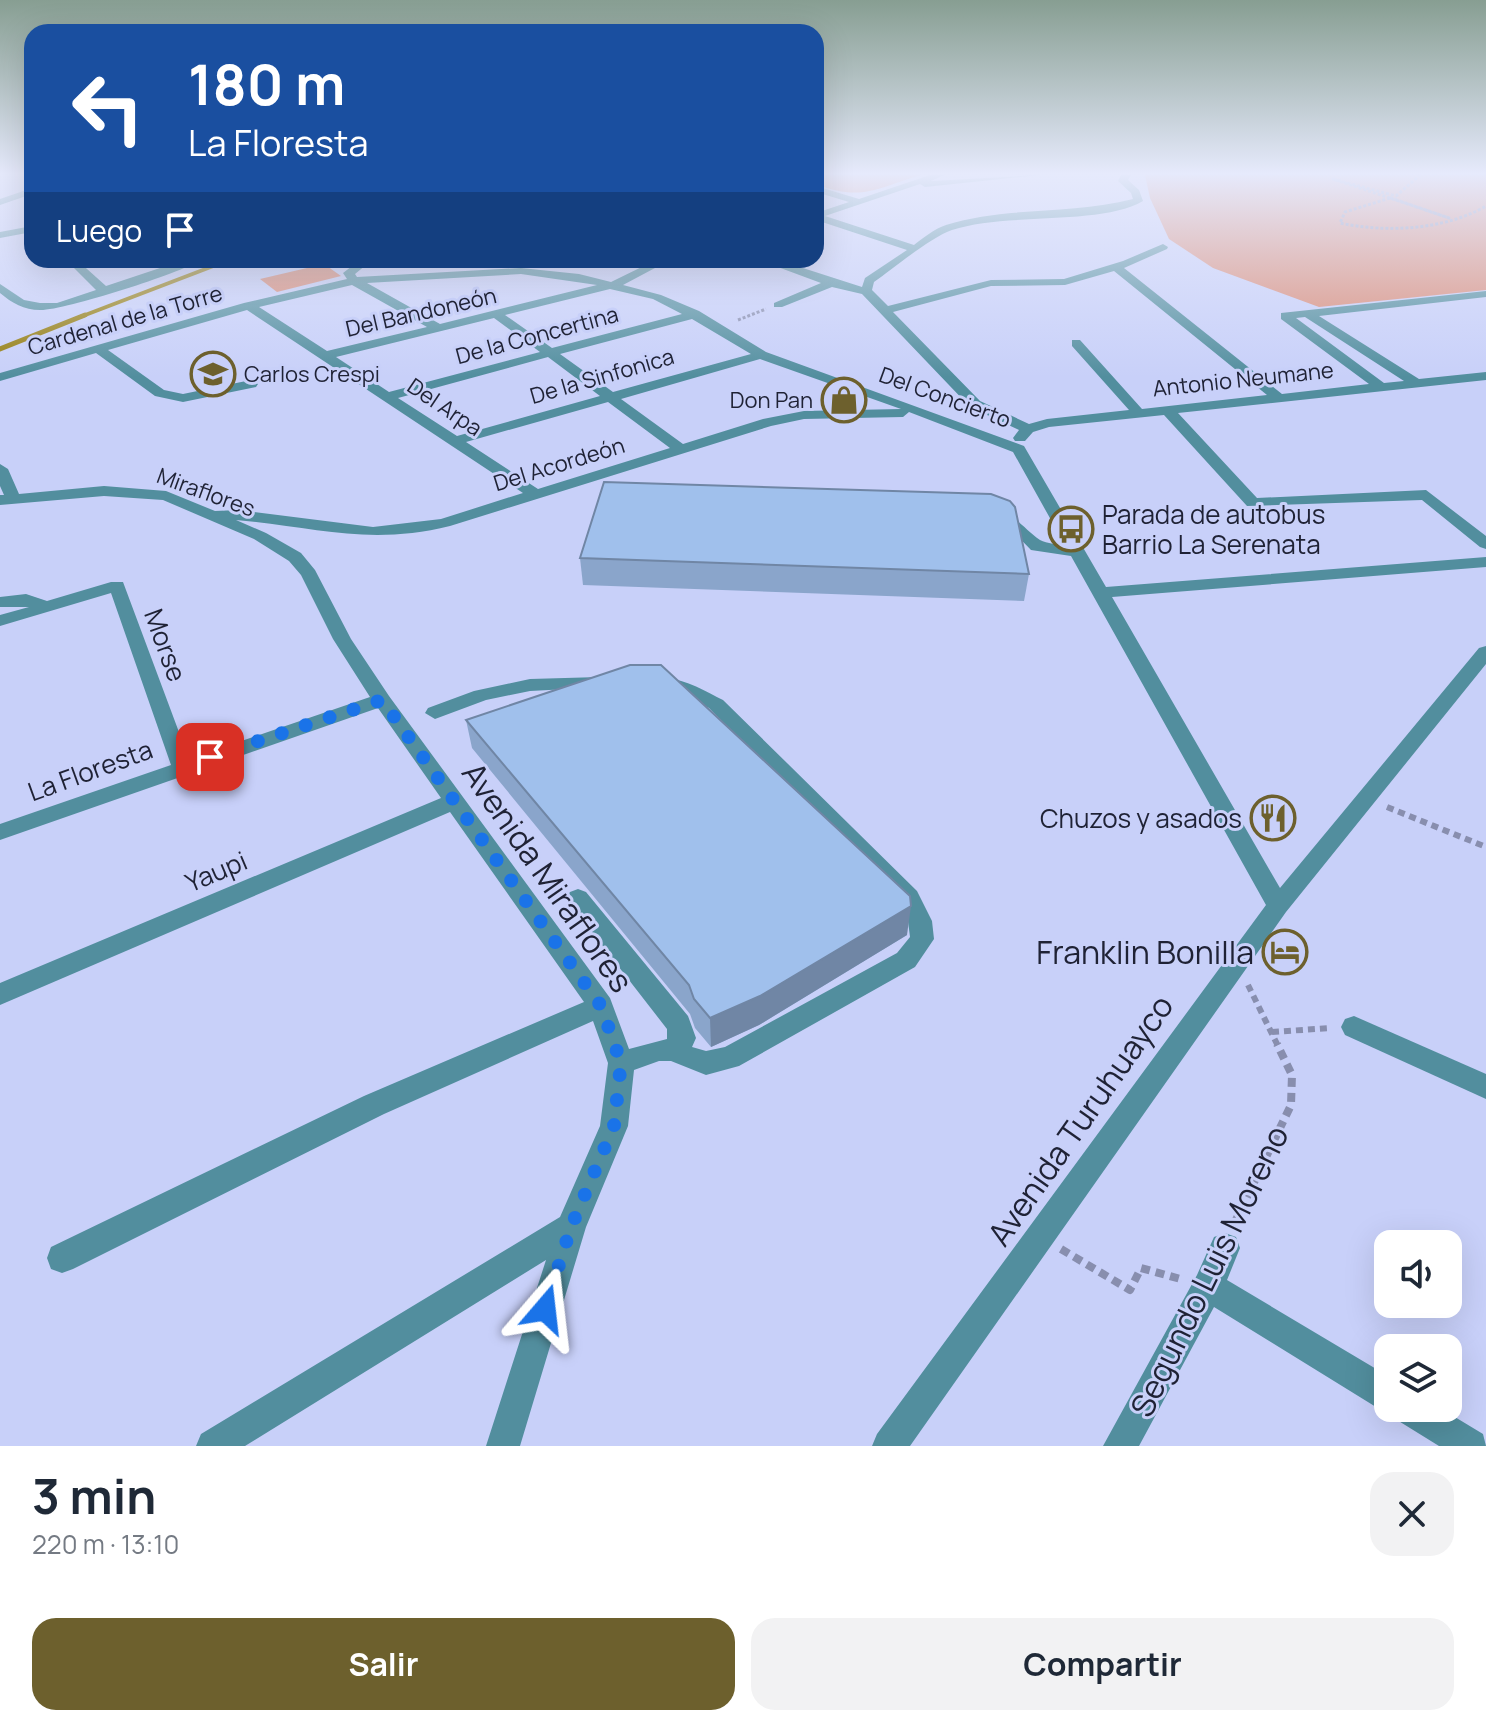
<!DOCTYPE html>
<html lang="es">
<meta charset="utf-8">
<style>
:root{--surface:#fff;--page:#f2f2f3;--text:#1f2937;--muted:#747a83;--accent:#6d602d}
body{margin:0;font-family:Manrope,sans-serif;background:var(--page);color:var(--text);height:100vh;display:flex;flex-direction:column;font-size:30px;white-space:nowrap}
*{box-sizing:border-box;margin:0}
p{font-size:26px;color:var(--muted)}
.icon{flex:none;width:44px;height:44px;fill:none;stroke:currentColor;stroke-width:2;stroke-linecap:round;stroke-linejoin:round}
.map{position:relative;height:1446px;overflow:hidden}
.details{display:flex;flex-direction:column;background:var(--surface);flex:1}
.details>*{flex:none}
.guide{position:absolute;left:24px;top:24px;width:800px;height:244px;border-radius:24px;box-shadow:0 8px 32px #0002;background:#1a4fa0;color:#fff;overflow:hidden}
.controls{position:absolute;left:1374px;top:1230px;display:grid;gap:16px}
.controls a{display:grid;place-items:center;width:88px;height:88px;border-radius:16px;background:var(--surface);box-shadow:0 8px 32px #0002;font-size:40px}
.pin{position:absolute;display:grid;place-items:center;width:68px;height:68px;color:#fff;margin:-34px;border-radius:16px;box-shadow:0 4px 12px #0006}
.me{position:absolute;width:88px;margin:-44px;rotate:17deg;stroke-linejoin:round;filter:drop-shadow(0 0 6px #0008)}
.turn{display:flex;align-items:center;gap:28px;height:168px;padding:0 32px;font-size:36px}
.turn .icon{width:104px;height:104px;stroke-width:2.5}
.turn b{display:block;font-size:56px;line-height:68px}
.then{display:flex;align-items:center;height:76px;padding:0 32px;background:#0003;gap:16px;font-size:30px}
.round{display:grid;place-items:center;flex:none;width:84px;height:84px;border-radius:24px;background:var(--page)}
.summary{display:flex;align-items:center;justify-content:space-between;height:136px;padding:0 32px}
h1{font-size:48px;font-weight:700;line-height:60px}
.primary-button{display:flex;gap:16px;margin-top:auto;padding:16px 32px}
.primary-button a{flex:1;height:92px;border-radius:24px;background:var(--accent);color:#fff;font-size:32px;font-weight:700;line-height:92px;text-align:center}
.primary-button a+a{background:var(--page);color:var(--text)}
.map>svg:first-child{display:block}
.green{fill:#da8a74}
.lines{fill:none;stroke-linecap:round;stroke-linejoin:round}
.stream-far1{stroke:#957e10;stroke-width:4}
.stream{stroke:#957e10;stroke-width:5}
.path-far2{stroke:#888eae;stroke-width:3;stroke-dasharray:3 2;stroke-linecap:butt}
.path-far1{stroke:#888eae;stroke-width:6;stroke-dasharray:7 5;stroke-linecap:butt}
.path{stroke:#888eae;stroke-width:8;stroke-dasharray:9 6;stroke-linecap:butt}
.minor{fill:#528e9e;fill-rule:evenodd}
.wall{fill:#8aa5cb}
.shaded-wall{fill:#7086a5}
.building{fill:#a0c0ec;stroke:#7086a5;stroke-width:2}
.route{stroke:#1a73e8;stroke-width:14;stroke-dasharray:0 25.2}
.labels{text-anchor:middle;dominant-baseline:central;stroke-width:6;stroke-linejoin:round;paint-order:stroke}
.far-street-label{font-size:22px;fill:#1f2235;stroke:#c8d0f9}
.far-poi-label{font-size:22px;fill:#1f2235;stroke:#c8d0f9;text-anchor:start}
.poi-label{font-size:26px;fill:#1f2235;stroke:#c8d0f9;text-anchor:start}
.street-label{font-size:26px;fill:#1f2235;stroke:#c8d0f9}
.near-street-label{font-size:32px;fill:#1f2235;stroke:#c8d0f9}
.near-poi-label{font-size:32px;fill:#1f2235;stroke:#c8d0f9;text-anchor:end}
</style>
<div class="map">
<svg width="1486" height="1446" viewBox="0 0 1486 1446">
<rect width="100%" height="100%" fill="#c8d0f9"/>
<g class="green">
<path d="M816,175H921C877,188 861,202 816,184Z"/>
<path d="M1145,175H1486V290L1319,307L1213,268L1169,239L1150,198Z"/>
<path d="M324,264L341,276L277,292L260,279Z"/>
</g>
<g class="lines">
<path class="stream-far1" d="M80,317L229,260"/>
<path class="stream" d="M0,349L85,315"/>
<g class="path-far2">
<path d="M1390,198H1391L1449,218Z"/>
<path d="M1390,198L1345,212L1340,223C1386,233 1445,230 1486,206"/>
<path d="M1390,198L1333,179L1396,196L1420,175"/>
<path d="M738,320L766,309"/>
</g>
<g class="path-far1">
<path d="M1387,807L1486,847"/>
<path d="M1248,985L1278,1046"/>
<path d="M1272,1032L1331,1028"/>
</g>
<g class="path">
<path d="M1234,1224L1291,1105L1292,1075L1277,1044"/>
<path d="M1061,1249L1130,1290L1141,1268L1184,1280"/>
</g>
<g class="minor">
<path d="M930,175H944L931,181L1040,175L925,187L920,184L825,216L914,245C923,238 934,229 946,225C1006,206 1072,215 1133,199L1131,193L1118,181L1121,175H1131L1128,180L1139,190L1143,201C1100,226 1005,212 952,230C931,237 894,268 874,282L872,290L888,306L991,280L1064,279L1123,261L1163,244L1168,247L1167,249L1124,268L1282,394L1369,384L1281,319V313L1486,291V297L1319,316L1419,379L1486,372V380L1178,413L1257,498L1426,490L1486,536V549L1480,547L1422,500L1247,506L1164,415L1049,427L1033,432L1025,441H1015L1013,438L1019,430L970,407L862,294L832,287L782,307H774V303L821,283L767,263L766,260H778L862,287L865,278L907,250L816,220V213L849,202L816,192V186L859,199ZM1114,271L1267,395L1142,409L1080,340H1072V346L1129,410L1047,419L1029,424L980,401L893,312L991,286L1065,285ZM1305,317L1404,381L1384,383L1296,318Z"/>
<path d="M32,188V194L0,205V199Z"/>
<path d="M32,226V232L0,238V232Z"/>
<path d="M66,260H77L106,286L184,260H200C182,273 62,311 40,310C24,310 12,303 0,293V284L24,300L40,303H57L96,290Z"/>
<path d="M360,260H372L355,274L357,277L521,268L579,274L611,282L656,260H670L623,285L661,295L699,311L766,352L1024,446L1106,587L1486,557V567L1112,597L1280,888L1479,648L1486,646V664L1286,912L910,1446H872L877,1434L1266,905L1071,556L1031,550L1007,525L990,516L998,511C1018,517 1024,529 1040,540C1047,544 1058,544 1065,545L1013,452L909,412L903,417L804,419L771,426L450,526C369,546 314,527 236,520L266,533L301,553L315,570L351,639L389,696L610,998L629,1049L667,1039V1029L570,904L566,898L570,892L578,889L586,892L688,1016L696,1038L692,1047L706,1051L725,1047L897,953L910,937L908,921L900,902L709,708L680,694L657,688L654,684L657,680C678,674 705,691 723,700L917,891L932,921L934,939L915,967L739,1066L706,1075L671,1061H659L634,1070L628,1126L586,1227L520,1446H486L546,1260L245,1446H196L201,1434L560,1217L600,1126L608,1063L593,1021L384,1114L73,1269L62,1273L51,1269L47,1258L51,1247L364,1096L584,1002L450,812L0,1005V983L441,798L378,708L0,840V824L171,765L111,593L0,626V615L29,607H0V597L26,594L47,601L111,582H123L189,759L370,697L333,639L301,575L289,561L254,539L163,500L104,496L0,505V495H4L0,486V464L8,469L19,494L104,486L166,491L215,511L239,510L373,527L441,519L523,493L247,310L108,350L164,390L183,394L251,380L258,384L256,387L183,402L155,396L96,353L0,381V373L244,303L347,279L343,273ZM521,274L597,285L440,324L367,283ZM352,285L427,327L327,351L259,307ZM610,289L653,299L682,314L552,348L505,315ZM494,318L540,352L389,392L336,357ZM692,319L751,354L613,392L560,354ZM548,357L600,396L457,436L398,398ZM760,359L901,409L804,411L763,419L683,444L621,399ZM608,402L670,448L538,489L466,442Z"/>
<path d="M600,677L607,679L610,683L607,687L530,691L486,700L435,719L425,713L428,708L474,691L530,679Z"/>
<path d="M1354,1016L1486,1074V1099L1345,1035L1341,1027L1345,1019Z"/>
<path d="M1225,1233L1236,1237L1240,1248L1227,1280L1388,1376V1408H1440L1483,1434L1486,1446H1439L1397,1420L1393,1410L1388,1412L1376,1407L1214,1307L1139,1446H1103L1197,1275L1214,1237Z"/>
</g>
</g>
<g class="wall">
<path d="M580,558L1029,574L1024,601L583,585Z"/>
<path d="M466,720L907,935L759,1025L711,1047L695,1028L690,1014L472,748Z"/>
</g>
<path class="shaded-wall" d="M911,906L907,935L759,1025L711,1047L710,1018Z"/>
<g class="building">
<path d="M604,482L991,494L1010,501L1015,507L1029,574L580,558Z"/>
<path d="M630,665H661L910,896L911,906L760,996L710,1018L694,999L689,985L466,720Z"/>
</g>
<linearGradient id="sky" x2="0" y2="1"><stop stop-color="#879e92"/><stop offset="0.46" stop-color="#e6eafc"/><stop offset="1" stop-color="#e6eafc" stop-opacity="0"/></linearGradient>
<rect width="1486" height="377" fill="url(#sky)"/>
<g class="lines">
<path class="route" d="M210,757L382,700L601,1006L621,1063L614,1126L571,1227L545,1309"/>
</g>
<defs>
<g id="school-ring" transform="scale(2.3)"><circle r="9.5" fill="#c8d0f9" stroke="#6d602d" stroke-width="1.5"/><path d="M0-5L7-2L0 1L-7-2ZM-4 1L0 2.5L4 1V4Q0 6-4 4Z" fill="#6d602d"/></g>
<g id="shop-ring" transform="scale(2.3)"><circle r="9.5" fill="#c8d0f9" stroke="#6d602d" stroke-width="1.5"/><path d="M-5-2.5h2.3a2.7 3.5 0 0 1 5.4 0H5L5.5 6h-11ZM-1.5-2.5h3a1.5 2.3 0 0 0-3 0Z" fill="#6d602d"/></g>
<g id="bus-ring" transform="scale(2.3)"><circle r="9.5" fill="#c8d0f9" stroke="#6d602d" stroke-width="1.5"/><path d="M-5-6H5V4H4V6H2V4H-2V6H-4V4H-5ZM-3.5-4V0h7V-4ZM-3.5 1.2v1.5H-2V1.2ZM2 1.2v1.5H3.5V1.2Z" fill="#6d602d"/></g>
<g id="restaurant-ring" transform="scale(2.3)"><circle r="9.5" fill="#c8d0f9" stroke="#6d602d" stroke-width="1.5"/><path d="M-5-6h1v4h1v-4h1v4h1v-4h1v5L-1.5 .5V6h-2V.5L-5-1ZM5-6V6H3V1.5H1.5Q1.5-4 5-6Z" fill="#6d602d"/></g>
<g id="hotel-ring" transform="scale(2.3)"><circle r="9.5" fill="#c8d0f9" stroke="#6d602d" stroke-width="1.5"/><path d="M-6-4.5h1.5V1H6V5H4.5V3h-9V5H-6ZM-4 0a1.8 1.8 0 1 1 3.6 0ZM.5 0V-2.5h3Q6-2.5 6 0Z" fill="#6d602d"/></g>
</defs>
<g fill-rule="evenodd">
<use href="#school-ring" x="213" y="374"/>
<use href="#shop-ring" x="844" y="400"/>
<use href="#bus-ring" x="1071" y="529"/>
<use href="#restaurant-ring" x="1273" y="818"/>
<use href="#hotel-ring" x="1285" y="952"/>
</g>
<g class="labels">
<g class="far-street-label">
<text transform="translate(421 312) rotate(-13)">Del Bandoneón</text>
<text transform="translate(125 320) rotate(-16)">Cardenal de la Torre</text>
<text transform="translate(537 335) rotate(-15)">De la Concertina</text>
<text transform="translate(602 376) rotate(-16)">De la Sinfonica</text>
<text transform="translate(1243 379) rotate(-6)">Antonio Neumane</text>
<text transform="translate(945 397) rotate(20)">Del Concierto</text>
<text transform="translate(445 407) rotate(34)">Del Arpa</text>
<text transform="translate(559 464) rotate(-17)">Del Acordeón</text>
<text transform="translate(206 492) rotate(20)">Miraflores</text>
</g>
<g class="far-poi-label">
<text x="244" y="374">Carlos Crespi</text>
<text x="813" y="400" text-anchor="end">Don Pan</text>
</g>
<g class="poi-label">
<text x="1102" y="514">Parada de autobus<tspan x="1102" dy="30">Barrio La Serenata</tspan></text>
<text x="1242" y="818" text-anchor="end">Chuzos y asados</text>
</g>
<g class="street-label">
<text transform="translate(166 645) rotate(70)">Morse</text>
<text transform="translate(90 770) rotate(-20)">La Floresta</text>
<text transform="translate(216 871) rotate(-23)">Yaupi</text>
</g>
<g class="near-street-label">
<text transform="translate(548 877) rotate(55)">Avenida Miraflores</text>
<text transform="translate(1080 1120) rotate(-55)">Avenida Turuhuayco</text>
<text transform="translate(1209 1271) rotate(-64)">Segundo Luis Moreno</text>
</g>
<g class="near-poi-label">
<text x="1254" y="952">Franklin Bonilla</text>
</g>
</g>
</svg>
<div class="controls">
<a><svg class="icon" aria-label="sound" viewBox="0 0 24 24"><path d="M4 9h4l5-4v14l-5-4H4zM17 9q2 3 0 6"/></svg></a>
<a><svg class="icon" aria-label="layers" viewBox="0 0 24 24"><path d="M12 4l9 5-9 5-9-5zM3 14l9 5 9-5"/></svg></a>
</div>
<div class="pin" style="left:210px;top:757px;background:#d93025"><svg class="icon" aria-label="arrive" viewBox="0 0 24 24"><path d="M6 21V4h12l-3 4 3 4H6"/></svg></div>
<svg class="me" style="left:545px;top:1309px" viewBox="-20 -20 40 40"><path d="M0-17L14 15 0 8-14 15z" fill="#1a73e8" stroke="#fff" stroke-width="4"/></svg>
<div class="guide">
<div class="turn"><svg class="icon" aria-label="left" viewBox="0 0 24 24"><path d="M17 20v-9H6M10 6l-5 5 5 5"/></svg><div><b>180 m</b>La Floresta</div></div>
<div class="then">Luego<svg class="icon" aria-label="arrive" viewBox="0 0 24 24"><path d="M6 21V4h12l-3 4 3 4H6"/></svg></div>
</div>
</div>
<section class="details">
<div class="summary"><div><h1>3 min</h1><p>220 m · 13:10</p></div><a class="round"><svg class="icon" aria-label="close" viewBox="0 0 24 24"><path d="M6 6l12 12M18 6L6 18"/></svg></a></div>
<div class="primary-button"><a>Salir</a><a>Compartir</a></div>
</section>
